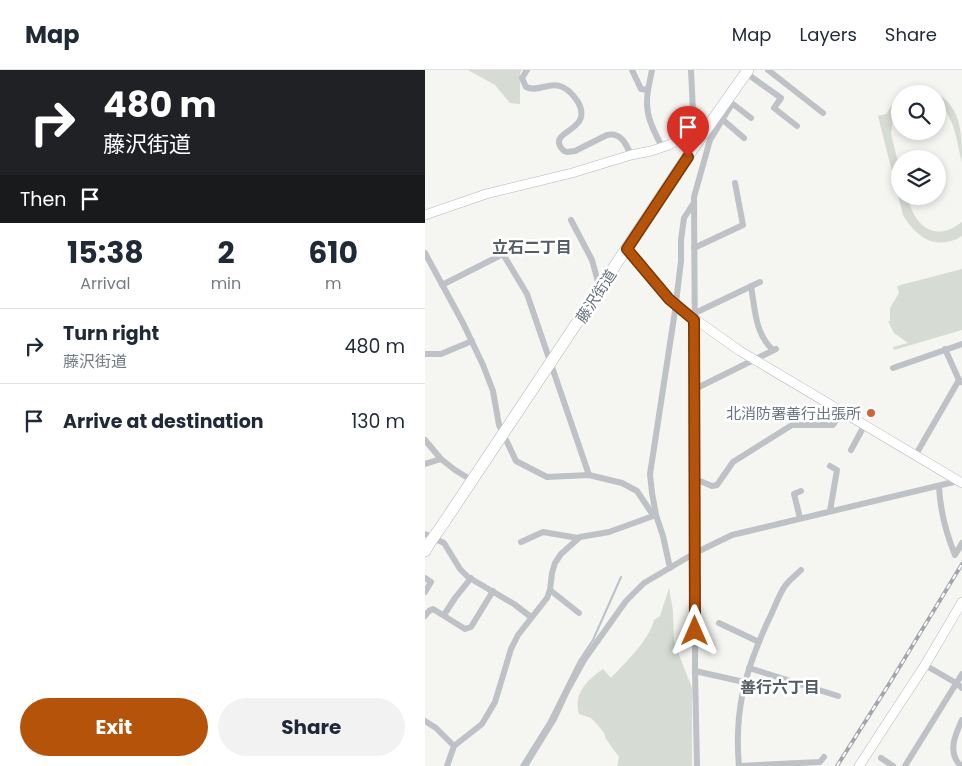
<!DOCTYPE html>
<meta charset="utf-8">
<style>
:root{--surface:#fff;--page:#f2f2f3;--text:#1f2937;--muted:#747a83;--line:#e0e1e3;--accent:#b45309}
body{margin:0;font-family:Poppins,"Noto Sans JP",sans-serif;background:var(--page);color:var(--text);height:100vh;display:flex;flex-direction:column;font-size:19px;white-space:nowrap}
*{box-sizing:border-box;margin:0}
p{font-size:16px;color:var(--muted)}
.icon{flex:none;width:28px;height:28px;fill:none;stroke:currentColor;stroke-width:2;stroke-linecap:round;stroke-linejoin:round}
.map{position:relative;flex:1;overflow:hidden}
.side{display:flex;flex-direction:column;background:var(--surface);width:425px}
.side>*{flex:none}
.top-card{background:#202124;color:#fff;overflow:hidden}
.buttons{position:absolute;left:466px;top:15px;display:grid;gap:10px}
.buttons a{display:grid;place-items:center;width:55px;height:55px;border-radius:50%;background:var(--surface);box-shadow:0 2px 8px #0003;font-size:25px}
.pin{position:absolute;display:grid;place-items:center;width:42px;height:42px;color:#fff;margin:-51px -21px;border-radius:50% 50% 50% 0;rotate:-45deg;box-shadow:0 0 5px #0007}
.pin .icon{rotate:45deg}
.me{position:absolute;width:55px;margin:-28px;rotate:0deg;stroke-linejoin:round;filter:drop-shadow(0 0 4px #0008)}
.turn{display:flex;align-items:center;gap:18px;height:105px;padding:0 20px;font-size:22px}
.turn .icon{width:65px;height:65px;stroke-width:2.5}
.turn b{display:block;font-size:35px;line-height:42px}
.then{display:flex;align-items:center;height:48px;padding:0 20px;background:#0003;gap:10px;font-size:19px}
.eta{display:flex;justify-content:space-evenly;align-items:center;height:85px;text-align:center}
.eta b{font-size:30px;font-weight:700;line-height:35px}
.action{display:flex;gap:10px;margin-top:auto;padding:10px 20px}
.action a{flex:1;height:58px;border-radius:30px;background:var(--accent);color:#fff;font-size:20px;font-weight:700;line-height:58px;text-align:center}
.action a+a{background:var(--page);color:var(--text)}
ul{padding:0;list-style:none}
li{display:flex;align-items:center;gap:15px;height:75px;padding:0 20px;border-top:1px solid var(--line)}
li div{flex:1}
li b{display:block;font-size:19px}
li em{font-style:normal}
header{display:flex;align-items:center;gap:30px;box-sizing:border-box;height:70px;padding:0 25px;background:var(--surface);border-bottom:1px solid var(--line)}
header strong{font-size:24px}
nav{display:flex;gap:28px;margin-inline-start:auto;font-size:18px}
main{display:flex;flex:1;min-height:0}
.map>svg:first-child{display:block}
.green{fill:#d6dbd3}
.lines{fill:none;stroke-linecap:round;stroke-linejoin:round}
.stream{stroke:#b9c2c7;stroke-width:2}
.secondary-casing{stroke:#b3b7bb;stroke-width:10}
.highway-casing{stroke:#b3b6b9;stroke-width:12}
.street{stroke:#bec1c5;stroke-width:6}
.secondary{stroke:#fff;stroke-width:9}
.highway{stroke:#fff;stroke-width:11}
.rail-casing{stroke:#a2a6ab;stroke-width:4}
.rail{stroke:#fff;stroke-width:2;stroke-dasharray:5.5;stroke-linecap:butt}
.secondary-bridge-casing{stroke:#b3b7bb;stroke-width:10;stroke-linecap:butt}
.highway-bridge-casing{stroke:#b3b6b9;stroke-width:12;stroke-linecap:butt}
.secondary-bridge{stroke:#fff;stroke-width:9}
.highway-bridge{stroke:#fff;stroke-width:11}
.route-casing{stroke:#753606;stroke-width:12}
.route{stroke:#b45309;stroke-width:9}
.poi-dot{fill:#cf6437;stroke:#fff;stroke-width:2}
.labels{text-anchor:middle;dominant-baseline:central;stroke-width:5;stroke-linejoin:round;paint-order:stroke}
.street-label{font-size:15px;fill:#67737f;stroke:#fff}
.poi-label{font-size:15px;fill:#67737f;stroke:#fff;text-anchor:end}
.neighbourhood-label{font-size:16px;font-weight:bold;fill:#545d65;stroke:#fff}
</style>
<header>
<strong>Map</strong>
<nav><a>Map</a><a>Layers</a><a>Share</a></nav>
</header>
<main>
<section class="side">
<div class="top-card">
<div class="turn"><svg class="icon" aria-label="right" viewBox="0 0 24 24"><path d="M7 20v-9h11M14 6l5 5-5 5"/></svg><div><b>480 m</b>藤沢街道</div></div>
<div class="then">Then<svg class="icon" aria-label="arrive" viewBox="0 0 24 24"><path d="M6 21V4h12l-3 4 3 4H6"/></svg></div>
</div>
<div class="eta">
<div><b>15:38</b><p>Arrival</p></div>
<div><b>2</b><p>min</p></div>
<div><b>610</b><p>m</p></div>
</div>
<ul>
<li><svg class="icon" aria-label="right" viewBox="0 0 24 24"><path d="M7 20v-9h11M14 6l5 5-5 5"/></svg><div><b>Turn right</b><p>藤沢街道</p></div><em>480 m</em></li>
<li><svg class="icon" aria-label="arrive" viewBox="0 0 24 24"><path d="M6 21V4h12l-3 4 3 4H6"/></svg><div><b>Arrive at destination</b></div><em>130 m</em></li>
</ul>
<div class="action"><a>Exit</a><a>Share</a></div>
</section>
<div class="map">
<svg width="537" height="696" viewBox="0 0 537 696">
<rect width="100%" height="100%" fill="#f5f5f2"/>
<g class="green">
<path d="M43,0H97L95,3V34L85,33L70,15Z"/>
<path d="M513,24C537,39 537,65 537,93C532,72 530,47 513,33Z"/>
<path d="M475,27V39L468,49L466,64L475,100V126H482C489,155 509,174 537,152V166C512,181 492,169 478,145L453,46L461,44L467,35Z"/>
<path d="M537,199V260L469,280L468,277L483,273L469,263L463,251H465V238L474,223L472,216Z"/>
<path d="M244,518L248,541L249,572L267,618V696H192L194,687L181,669L179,663L172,654L166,648L154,644C148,624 162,610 178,599L186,608C200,593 225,569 229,550L235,546Z"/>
</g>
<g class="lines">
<path class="stream" d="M96,696L124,651L154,591L168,570L196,507"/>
<g class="secondary-casing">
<g id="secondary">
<path d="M0,145L61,124L147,103L206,85L226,81L244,75L269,61L277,66"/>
<path d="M202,179L245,229"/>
<path d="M257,240L315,281L537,413"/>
<path d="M434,696L500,595L537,532"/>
</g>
</g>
<g class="highway-casing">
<g id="highway">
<path d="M20,451L273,71L323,0"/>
<path d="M0,481L6,471"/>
</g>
</g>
<g class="street">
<path d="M102,0L97,8L101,17C117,25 132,0 153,32C170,63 118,60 139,81L142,82L150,81L182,65C196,62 201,74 206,85"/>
<path d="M207,0L216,19L223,20L227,0"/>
<path d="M266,0L269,61"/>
<path d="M343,0L398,43"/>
<path d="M321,3L356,28L349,38L372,56"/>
<path d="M223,20C219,44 227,57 237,77"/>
<path d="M305,37L308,34L326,48"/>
<path d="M297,49L319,68"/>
<path d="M146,150L167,190L175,219"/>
<path d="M269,178L318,155L310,113"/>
<path d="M0,183L38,253L58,295L68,321L74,355L91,391L122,407L164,405L197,413L212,421L228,445"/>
<path d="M17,215L78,184L102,224L164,405"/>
<path d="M326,216C330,239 330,264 348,280"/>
<path d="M270,243L335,212"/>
<path d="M520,279L534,310L536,312"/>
<path d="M0,284H16L47,271"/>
<path d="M468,298L537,274"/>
<path d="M270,319L351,279"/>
<path d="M0,370L16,389"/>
<path d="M426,380L439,356"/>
<path d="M490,386L534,310"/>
<path d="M0,394L16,389L30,400L48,411"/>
<path d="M405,396L412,400L405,441"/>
<path d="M270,409L287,416L292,415L308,392L367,355H408L416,342"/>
<path d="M514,416C515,440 521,463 530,485L537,473"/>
<path d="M375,448L369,424L376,421"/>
<path d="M0,464L19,473L35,499L43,507L89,534L106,547"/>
<path d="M96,472L118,462L153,468"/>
<path d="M245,498L238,466L231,445L227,423L225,404L250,241L256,191V170L259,148L268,134"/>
<path d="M0,508L6,512L0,522"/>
<path d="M125,520L154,543"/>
<path d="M19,545L30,528L46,508"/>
<path d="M0,546L4,541L8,539L40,559L46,557L68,521"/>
<path d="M294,553L334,572"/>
<path d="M500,595L531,613L537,618"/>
<path d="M324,598L413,626"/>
<path d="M270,601L319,612"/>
<path d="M0,651L11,658L29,676"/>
<path d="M456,688L468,696"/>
<path d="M22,696L29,676L57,654L70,632L86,579L93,565L122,528L125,520L127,503L130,493L136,484L155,467L184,462L231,445"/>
<path d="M100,696L129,649L142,621L159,590L201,531L219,513L270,483L307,465L533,411"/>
<path d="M272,696L270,601L271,439L269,127L285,70L305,37L300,33"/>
<path d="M314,696C309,641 320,601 343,551C349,540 353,526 360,516C364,510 371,505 376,500"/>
<path d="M314,696L395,692L399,687"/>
<path d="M480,696L537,604"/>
<path d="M536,696C522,683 530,665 537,650"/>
</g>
<use href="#secondary" class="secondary"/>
<use href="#highway" class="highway"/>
<g class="rail-casing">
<path id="rail" d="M412,696L466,611L537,494"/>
</g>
<use href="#rail" class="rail"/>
<g class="secondary-bridge-casing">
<path id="secondary-bridge" d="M245,229L257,240"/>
</g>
<g class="highway-bridge-casing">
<path id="highway-bridge" d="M6,471L20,451"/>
</g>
<use href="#secondary-bridge" class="secondary-bridge"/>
<use href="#highway-bridge" class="highway-bridge"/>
</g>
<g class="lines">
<g class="route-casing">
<path id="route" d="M263,87L202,179L244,229L269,250L270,561"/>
</g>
<use href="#route" class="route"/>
</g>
<circle class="poi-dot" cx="446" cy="343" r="5"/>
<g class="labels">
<g class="street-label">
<text transform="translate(171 226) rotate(-57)">藤沢街道</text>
</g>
<g class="poi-label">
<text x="436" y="343">北消防署善行出張所</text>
</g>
<g class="neighbourhood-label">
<text x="107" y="177">立石二丁目</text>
<text x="355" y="617">善行六丁目</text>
</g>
</g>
</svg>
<div class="buttons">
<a><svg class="icon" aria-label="search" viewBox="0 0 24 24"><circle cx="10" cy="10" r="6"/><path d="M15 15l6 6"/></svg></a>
<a><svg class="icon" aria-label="layers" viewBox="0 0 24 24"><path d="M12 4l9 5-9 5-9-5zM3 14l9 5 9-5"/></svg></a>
</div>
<div class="pin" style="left:263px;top:87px;background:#d93025"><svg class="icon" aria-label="arrive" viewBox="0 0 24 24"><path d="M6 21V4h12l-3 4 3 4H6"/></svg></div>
<svg class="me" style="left:270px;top:561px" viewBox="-20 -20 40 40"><path d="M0-17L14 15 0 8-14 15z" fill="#b45309" stroke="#fff" stroke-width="4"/></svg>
</div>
</main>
